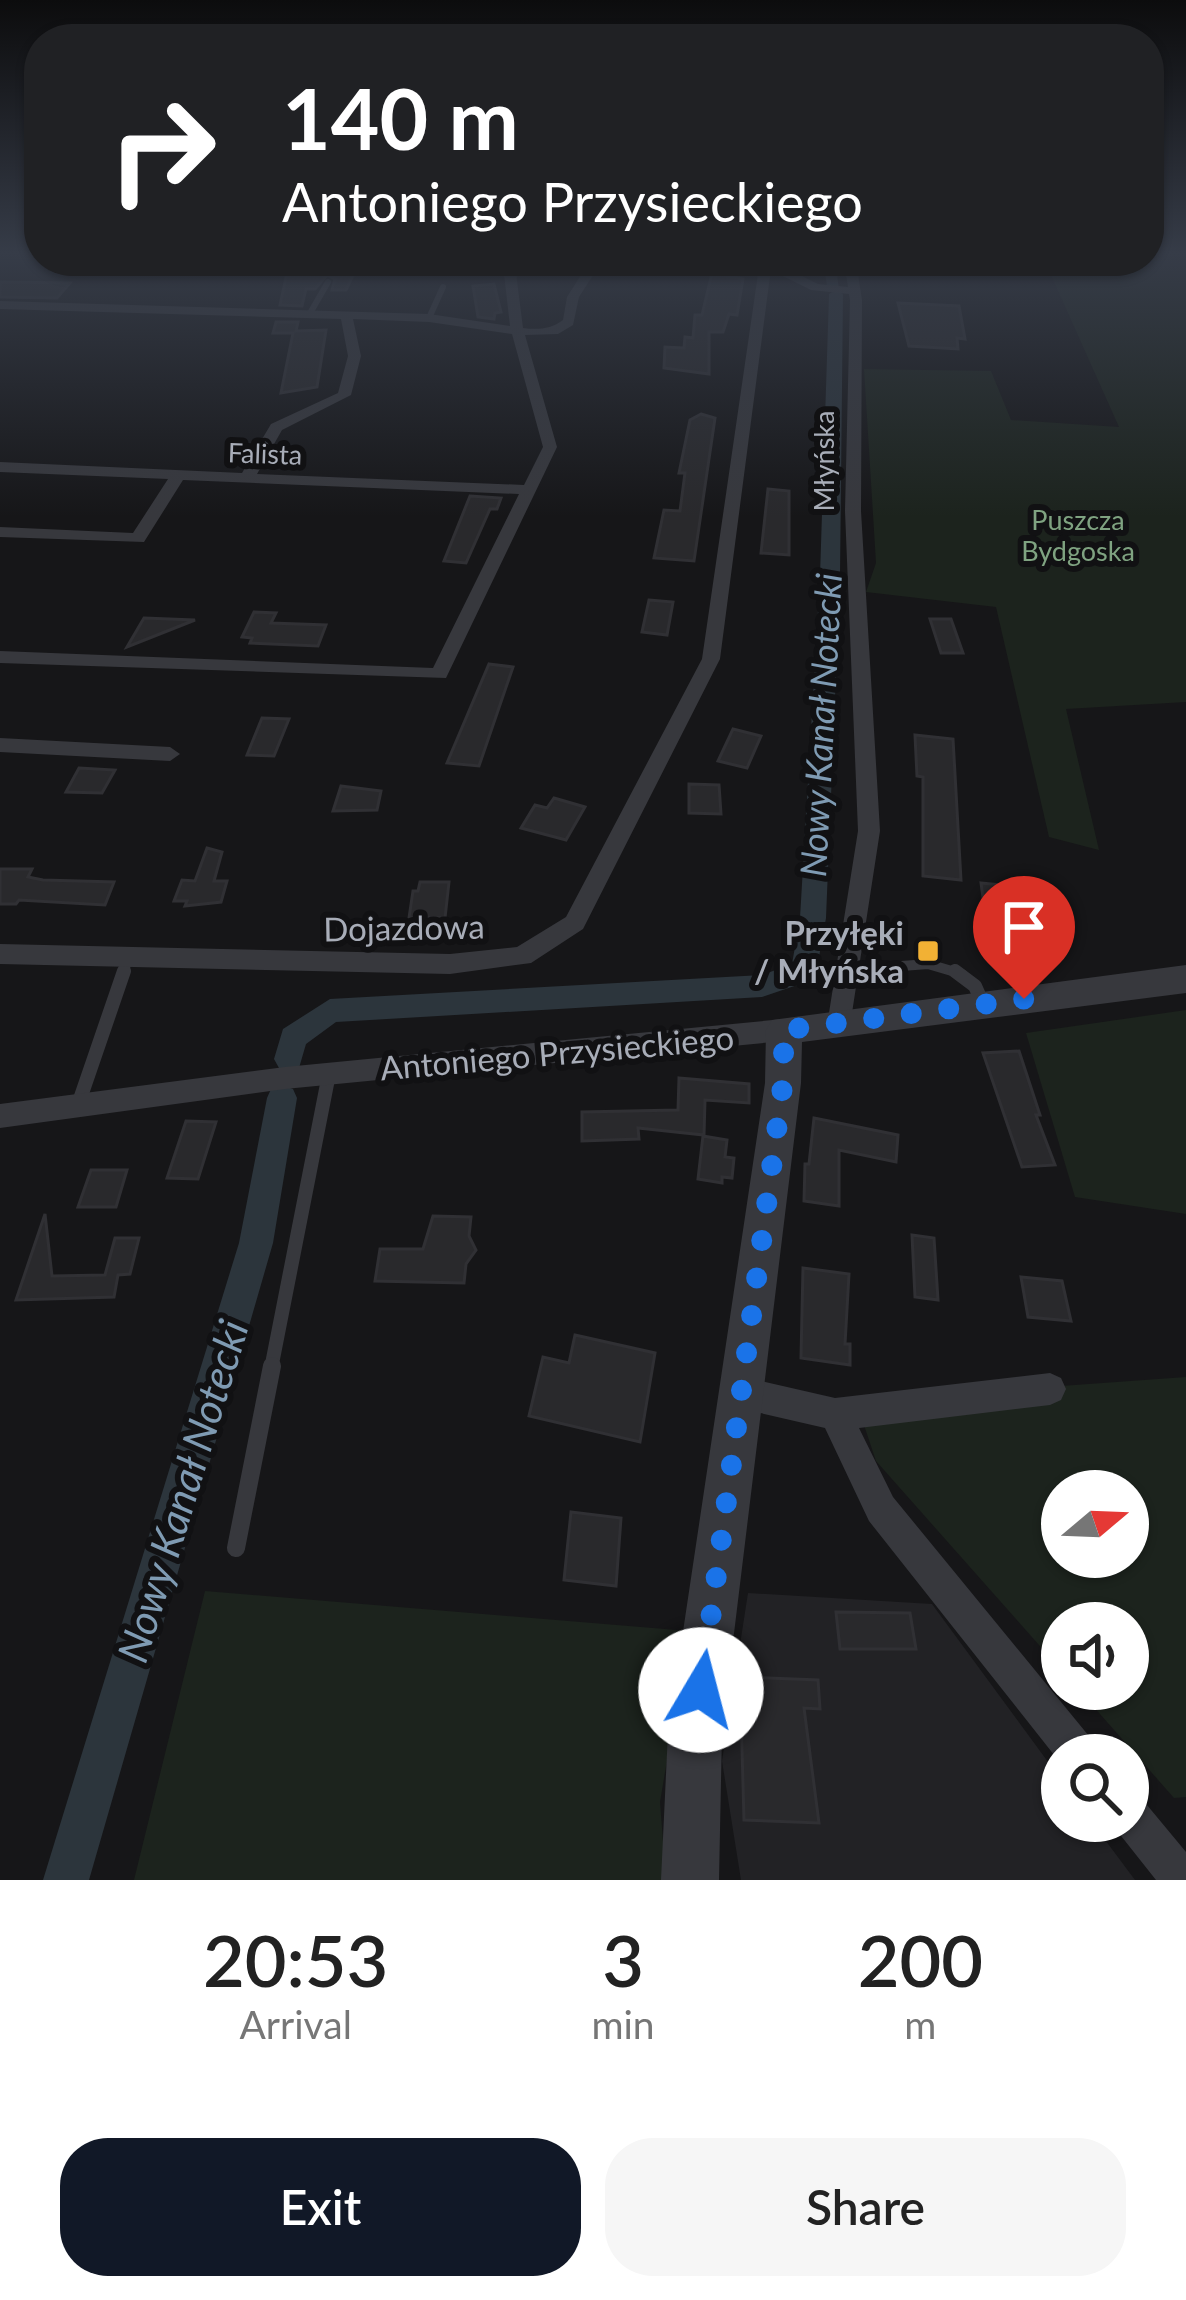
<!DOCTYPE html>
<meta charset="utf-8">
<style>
:root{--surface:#fff;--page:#f6f6f6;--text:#222;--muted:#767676;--accent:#111827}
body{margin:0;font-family:Lato,sans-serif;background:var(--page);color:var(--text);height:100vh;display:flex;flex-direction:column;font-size:45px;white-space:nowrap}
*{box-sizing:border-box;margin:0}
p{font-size:39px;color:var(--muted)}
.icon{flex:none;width:66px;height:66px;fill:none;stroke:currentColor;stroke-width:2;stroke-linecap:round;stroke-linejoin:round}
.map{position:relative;height:1880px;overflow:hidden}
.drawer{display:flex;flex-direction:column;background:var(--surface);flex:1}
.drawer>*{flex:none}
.banner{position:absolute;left:24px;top:24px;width:1140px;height:252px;border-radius:48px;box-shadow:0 3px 9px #0004;background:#202124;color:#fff;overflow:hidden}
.needle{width:78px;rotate:71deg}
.controls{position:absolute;left:1041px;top:1470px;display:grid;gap:24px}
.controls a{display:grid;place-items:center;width:108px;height:108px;border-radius:50%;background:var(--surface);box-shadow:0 3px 9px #0004;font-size:60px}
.pin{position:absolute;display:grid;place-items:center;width:102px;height:102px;color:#fff;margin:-123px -51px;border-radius:50% 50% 50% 0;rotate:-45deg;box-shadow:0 0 12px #0007}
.pin .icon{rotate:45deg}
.me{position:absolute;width:132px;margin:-66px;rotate:8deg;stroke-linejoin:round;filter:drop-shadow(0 0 9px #0008)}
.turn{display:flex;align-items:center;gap:42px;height:252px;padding:0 60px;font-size:54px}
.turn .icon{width:156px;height:156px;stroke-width:2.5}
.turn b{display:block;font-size:84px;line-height:102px}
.eta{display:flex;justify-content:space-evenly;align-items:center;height:204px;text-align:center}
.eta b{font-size:72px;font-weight:600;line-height:84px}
.button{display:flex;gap:24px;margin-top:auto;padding:24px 60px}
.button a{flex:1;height:138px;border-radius:48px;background:var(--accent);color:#fff;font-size:48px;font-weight:600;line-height:138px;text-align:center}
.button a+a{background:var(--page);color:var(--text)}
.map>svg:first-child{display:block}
.built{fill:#222225}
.green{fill:#1c231d;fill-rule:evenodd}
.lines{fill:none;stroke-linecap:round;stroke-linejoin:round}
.canal{fill:#2c353c;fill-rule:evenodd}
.building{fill:#29292c;stroke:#303034;stroke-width:3}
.service-far3{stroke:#37383d;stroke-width:6}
.service-far2{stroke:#37383d;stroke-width:10}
.service-far1{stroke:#37383d;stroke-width:14}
.service{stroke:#37383d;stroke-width:18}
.minor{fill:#37383d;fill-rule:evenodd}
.tertiary{fill:#37383d;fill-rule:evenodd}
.route{stroke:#1a73e8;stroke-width:21;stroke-dasharray:0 37.8}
.poi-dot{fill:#f2b134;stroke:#111113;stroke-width:4.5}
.labels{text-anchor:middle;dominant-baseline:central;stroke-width:12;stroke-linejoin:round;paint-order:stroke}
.far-street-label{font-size:27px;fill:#a8adb8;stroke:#111113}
.far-park-label{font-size:27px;fill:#7fa381;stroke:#111113}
.street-label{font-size:33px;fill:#a8adb8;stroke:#111113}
.poi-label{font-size:33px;font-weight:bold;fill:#a8adb8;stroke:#111113;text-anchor:end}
.water-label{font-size:36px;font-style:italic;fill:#7f9bb3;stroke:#111113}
.near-water-label{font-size:42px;font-style:italic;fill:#7f9bb3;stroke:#111113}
</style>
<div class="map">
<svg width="1186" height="1880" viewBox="0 0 1186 1880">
<rect width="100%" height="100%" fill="#161618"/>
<path class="built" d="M748,1593L932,1604L1062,1781V1821H1091L1135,1880H741L722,1761Z"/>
<g class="green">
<path d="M1149,254H1186V702L1066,709L1099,850L1049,837L996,607L866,592L876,563L864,369L991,371L1011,420L1119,427L1047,266L999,261H1149Z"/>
<path d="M1186,1010V1214L1075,1197L1026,1033Z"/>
<path d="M1186,1377V1797L1174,1798L1078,1689H1128V1623H1062V1671L876,1461L856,1401ZM1062,1491H1128V1557H1062Z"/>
<path d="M205,1591L689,1631L660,1802L666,1880H134Z"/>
</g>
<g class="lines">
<g class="canal">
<path d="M823,261H835L839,289L827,286Z"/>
<path d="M836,290L843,294L840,576L826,918L815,979L762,997L336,1022L306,1044L299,1068L289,1072L279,1068L274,1059L283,1029L330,999L762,975L792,964L800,918L820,576L829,294Z"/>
<path d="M282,1085L293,1089L297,1098L273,1243L89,1880H43L239,1243L267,1098L271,1089Z"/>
</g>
</g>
<g class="building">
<path d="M295,267L336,270L356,269L346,290H332L335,279L327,275L315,289H306L302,306L280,305L287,273Z"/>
<path d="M712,273L743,279L737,315L729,314L723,332H709V374L664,368L665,347L684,348L685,337L693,338L695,315H702Z"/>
<path d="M0,282L70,283L57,298L0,297Z"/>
<path d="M494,284L501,312L495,313L494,319L478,317L473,286Z"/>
<path d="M898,303L959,306L965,339L957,338L958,349L909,346Z"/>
<path d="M276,322H298L296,331L326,330L317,387L281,393L293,333H273Z"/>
<path d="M701,414L715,418L694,561L654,558L664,510L680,511L685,473H679L690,420Z"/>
<path d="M768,489L789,491V555L761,553Z"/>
<path d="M470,496L501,498L497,509H490L466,563L444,561Z"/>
<path d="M649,600L673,602L667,635L642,632Z"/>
<path d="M254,612L276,613L271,623L326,625L318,646L250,643L252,638L242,637Z"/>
<path d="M144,618L195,620L127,647Z"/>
<path d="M930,619H951L963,653H941Z"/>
<path d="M489,664L513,667L479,766L447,763Z"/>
<path d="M262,718L289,719L274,756L247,755Z"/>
<path d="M733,729L761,736L747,768L718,761Z"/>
<path d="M915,735L953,739L961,880L923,876V777L917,776Z"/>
<path d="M79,768L115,770L102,793L66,792Z"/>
<path d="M689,784L719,785L721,814L689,813Z"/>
<path d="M341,786L381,791L377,810L333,811Z"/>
<path d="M554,798L585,807L566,840L521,828L535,805L547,808Z"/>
<path d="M207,848L222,852L214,881H227L221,902L185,906L187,901H174L182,880L195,881Z"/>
<path d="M0,869H32L28,877L43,880L114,882L105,905L19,900L16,904H0Z"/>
<path d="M420,882H449L445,918H409L413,891H418Z"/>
<path d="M981,883L1011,886L1016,918L994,916L993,906L984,905Z"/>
<path d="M1019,1051L1040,1115H1036L1055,1165L1022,1167L983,1053Z"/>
<path d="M679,1078L749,1084V1103L705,1100L704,1135L638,1128L639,1139L582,1141V1112L678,1110Z"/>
<path d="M814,1118L898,1135L896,1162L839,1150V1206L804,1201L805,1164H809Z"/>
<path d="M186,1121L216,1122L198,1179L167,1178Z"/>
<path d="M703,1136L727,1140L725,1157L734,1158L732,1178L722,1177V1183L698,1179Z"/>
<path d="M91,1170H127L116,1207H78Z"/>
<path d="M45,1214L52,1276L105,1275L115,1238H139L130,1274L118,1275L114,1297L16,1300Z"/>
<path d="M433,1216L471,1217L469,1236L476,1250L466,1264L464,1283L375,1281L380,1249H423Z"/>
<path d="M912,1235L934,1238L938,1300L915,1297Z"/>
<path d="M803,1268L849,1274L845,1344H850V1365L801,1358Z"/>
<path d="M1021,1277L1062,1281L1071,1321L1028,1317Z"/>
<path d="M575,1335L655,1353L640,1442L529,1416L543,1357L569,1363Z"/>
<path d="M571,1512L621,1518L616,1586L564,1580Z"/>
<path d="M836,1612L910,1613L916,1649H840Z"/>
<path d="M740,1677L818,1680L820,1709L804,1708L819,1823L744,1820Z"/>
</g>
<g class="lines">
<g class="service-far3">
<path d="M309,315L328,282"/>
<path d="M429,318L443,287"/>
</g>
<g class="service-far2">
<path d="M849,970L928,964L962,974"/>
<path d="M123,974L128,958"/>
</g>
<g class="service-far1">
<path d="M955,971L975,986L983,1004"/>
<path d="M78,1105L124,971"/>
<path d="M271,1369L329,1074"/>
</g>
<path class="service" d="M236,1548L272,1366"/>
<g class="minor">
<path d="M590,261H602L579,297L573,325L558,334L525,335L557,447L446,678L0,663V651L433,668L519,494L183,480L144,542L0,537V527L133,533L168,479L0,472V462L242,473L271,424L338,393L348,356L341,319L0,309V301L429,314L510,326L503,265L509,262L515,265L523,328C538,330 551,329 563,320L567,297ZM353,319L429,322L512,334L543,447L524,485L257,474L282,430L351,395L361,356Z"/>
<path d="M771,261L818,284L848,287L844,261H856L862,300L861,511L880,831L850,1026L841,1030L832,1026L828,1019L858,831L845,511L850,300L849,294L811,290L777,273L770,276L720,659L583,929L531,963L450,974L0,964V944L450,954L517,947L566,917L702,659L758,274L768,268L758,262Z"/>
<path d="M0,738L170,747L180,754L170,761L0,752Z"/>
<path d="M784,1019L793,1022L797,1030L793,1038L784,1041L285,1089L0,1128V1104L285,1067Z"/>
<path d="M1050,1373L1061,1378L1066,1389L1061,1400L1050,1405L859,1428L893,1497L1093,1741L1099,1755H1062V1765L869,1521L825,1428L743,1409L732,1404L727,1393L732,1382L743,1377L835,1398Z"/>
<path d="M1128,1793L1142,1799L1186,1852V1880H1156L1114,1827L1111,1821H1128Z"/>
</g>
<path class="tertiary" d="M1186,965V993L802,1042L801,1083L722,1732L719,1880H661L668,1732L765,1083L766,1030L772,1020Z"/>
</g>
<linearGradient id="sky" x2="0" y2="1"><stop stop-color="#0c0c0d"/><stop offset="0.49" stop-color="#363c48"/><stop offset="1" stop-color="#363c48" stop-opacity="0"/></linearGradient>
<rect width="1186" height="517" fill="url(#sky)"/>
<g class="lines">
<path class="route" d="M701,1690L783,1083L784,1030L1024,999"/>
</g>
<rect class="poi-dot" x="916" y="939" width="24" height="24" rx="6"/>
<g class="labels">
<g class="far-street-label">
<text transform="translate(265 453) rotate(2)">Falista</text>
<text transform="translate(823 461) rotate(-90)">Młyńska</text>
</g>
<g class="far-park-label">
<text x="1078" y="519">Puszcza<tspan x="1078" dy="31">Bydgoska</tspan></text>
</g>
<g class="street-label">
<text transform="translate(404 927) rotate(-1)">Dojazdowa</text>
<text transform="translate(557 1052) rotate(-5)">Antoniego Przysieckiego</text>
</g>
<g class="poi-label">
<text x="904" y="932">Przyłęki<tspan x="904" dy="38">/ Młyńska</tspan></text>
</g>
<g class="water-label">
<text transform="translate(820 725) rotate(-87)">Nowy Kanał Notecki</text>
</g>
<g class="near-water-label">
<text transform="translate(182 1491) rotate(-73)">Nowy Kanał Notecki</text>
</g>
</g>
</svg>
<div class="controls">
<a><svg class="needle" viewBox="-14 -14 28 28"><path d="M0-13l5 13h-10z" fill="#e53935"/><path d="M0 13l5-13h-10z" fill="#767676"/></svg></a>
<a><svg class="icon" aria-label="sound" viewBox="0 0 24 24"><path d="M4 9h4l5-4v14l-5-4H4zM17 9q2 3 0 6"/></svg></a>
<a><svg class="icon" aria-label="search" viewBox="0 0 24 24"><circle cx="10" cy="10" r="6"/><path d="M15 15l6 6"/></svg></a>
</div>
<div class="pin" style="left:1024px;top:999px;background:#d93025"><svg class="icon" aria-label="arrive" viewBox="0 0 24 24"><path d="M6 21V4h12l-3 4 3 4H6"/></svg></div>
<svg class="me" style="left:701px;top:1690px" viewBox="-20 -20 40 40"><circle r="19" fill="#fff"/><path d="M0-13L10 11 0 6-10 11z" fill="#1a73e8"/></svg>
<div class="banner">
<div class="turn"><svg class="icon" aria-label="right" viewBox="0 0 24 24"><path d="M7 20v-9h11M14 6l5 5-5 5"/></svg><div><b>140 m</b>Antoniego Przysieckiego</div></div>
</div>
</div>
<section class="drawer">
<div class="eta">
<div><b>20:53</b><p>Arrival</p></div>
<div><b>3</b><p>min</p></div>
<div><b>200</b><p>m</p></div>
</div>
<div class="button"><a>Exit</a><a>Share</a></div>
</section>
